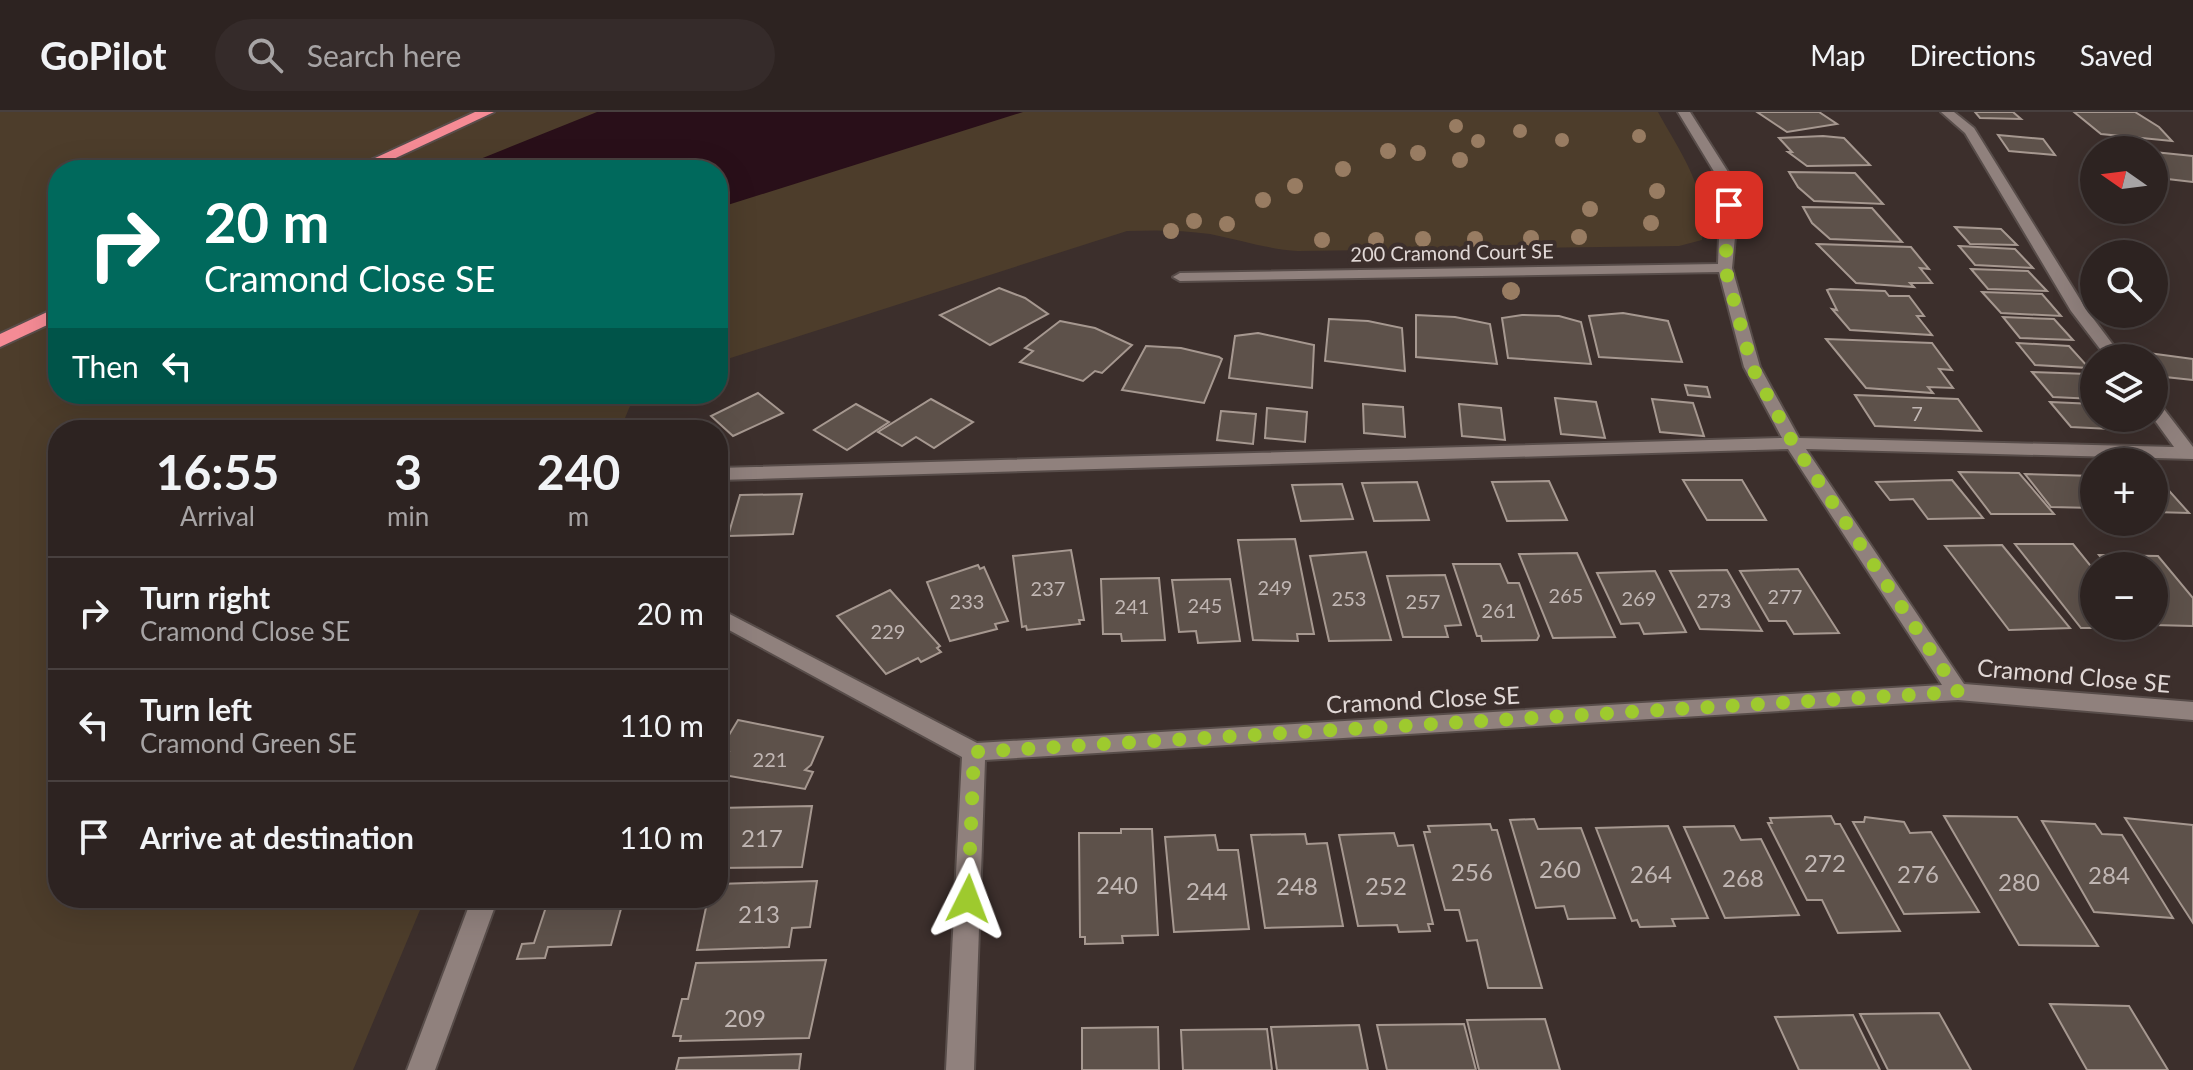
<!DOCTYPE html>
<meta charset="utf-8">
<style>
:root{--surface:#2d2321;--page:#352b2a;--text:#f1f3f6;--muted:#a7a4a5;--line:#48403f}
body{margin:0;font-family:Lato,sans-serif;background:var(--page);color:var(--text);height:100vh;display:flex;flex-direction:column;font-size:30px;white-space:nowrap}
*{box-sizing:border-box;margin:0}
p{font-size:26px;color:var(--muted)}
.icon{flex:none;width:44px;height:44px;fill:none;stroke:currentColor;stroke-width:2;stroke-linecap:round;stroke-linejoin:round}
.map{position:relative;flex:1;overflow:hidden}
.details{position:absolute;left:48px;top:308px;width:680px;height:488px;display:flex;flex-direction:column;background:var(--surface);border-radius:32px;box-shadow:0 8px 32px #0002,0 0 0 2px var(--line)}
.details>*{flex:none}
.top-card{position:absolute;left:48px;top:48px;width:680px;height:244px;border-radius:32px;box-shadow:0 8px 32px #0002,0 0 0 2px var(--line);background:#00695c;color:#fff;overflow:hidden}
.needle{width:52px;rotate:284deg}
.fabs{position:absolute;left:2080px;top:24px;display:grid;gap:16px}
.fabs a{display:grid;place-items:center;width:88px;height:88px;border-radius:50%;background:var(--surface);box-shadow:0 8px 32px #0002,0 0 0 2px var(--line);font-size:40px}
.pin{position:absolute;display:grid;place-items:center;width:68px;height:68px;color:#fff;margin:-34px;border-radius:16px;box-shadow:0 4px 12px #0006}
.me{position:absolute;width:88px;margin:-44px;rotate:3deg;stroke-linejoin:round;filter:drop-shadow(0 0 6px #0008)}
.turn{display:flex;align-items:center;gap:28px;height:168px;padding:0 24px;font-size:36px}
.turn .icon{width:104px;height:104px;stroke-width:2.5}
.turn b{display:block;font-size:56px;line-height:68px}
.then{display:flex;align-items:center;height:76px;padding:0 24px;background:#0003;gap:16px;font-size:30px}
.eta{display:flex;justify-content:space-evenly;align-items:center;height:136px;text-align:center}
.eta b{font-size:48px;font-weight:700;line-height:56px}
ul{padding:0;list-style:none}
li{display:flex;align-items:center;gap:24px;height:112px;padding:0 24px;border-top:2px solid var(--line)}
li div{flex:1}
li b{display:block;font-size:30px}
li em{font-style:normal}
header{display:flex;align-items:center;gap:48px;box-sizing:border-box;height:112px;padding:0 40px;background:var(--surface);border-bottom:2px solid var(--line)}
header strong{font-size:38px}
nav{display:flex;gap:44px;margin-inline-start:auto;font-size:28px}
.search{width:560px;height:72px;background:var(--page);display:flex;align-items:center;gap:20px;box-sizing:border-box;padding:0 28px;border-radius:44px;color:var(--muted);font-size:30px}
.map>svg:first-child{display:block}
.green{fill:#4d3d2b}
.water{fill:#290f19}
.building{fill:#5d514a;stroke:#a69890;stroke-width:2}
.lines{fill:none;stroke-linecap:round;stroke-linejoin:round}
.minor-casing{stroke:#584d4a;stroke-width:4}
.highway-casing{stroke:#584d4a;stroke-width:4}
.minor{fill:#90817d;fill-rule:evenodd}
.highway{fill:#f58b95;fill-rule:evenodd}
.tree{fill:#987c62}
.route{stroke:#9eca2e;stroke-width:14;stroke-dasharray:0 25.2}
.labels{text-anchor:middle;dominant-baseline:central;stroke-width:8;stroke-linejoin:round;paint-order:stroke}
.far-street-label{font-size:20px;fill:#e1d8d6;stroke:#3c2f2c}
.number-label{font-size:20px;fill:#c0b6b3}
.street-label{font-size:24px;fill:#e1d8d6;stroke:#3c2f2c}
.near-number-label{font-size:24px;fill:#c0b6b3}
</style>
<header>
<strong>GoPilot</strong>
<div class="search"><svg class="icon" aria-label="search" viewBox="0 0 24 24"><circle cx="10" cy="10" r="6"/><path d="M15 15l6 6"/></svg>Search here</div>
<nav><a>Map</a><a>Directions</a><a>Saved</a></nav>
</header>
<div class="map">
<svg width="2193" height="958" viewBox="0 0 2193 958">
<rect width="100%" height="100%" fill="#3c2f2c"/>
<path class="green" d="M0,0H1658C1681,42 1709,78 1702,128L1679,134L1298,139C1267,137 1240,128 1210,122C1182,118 1155,118 1127,119L718,250V58H58V282H635L620,318H58V786H425L353,958H0Z"/>
<path class="water" d="M597,0H1023L718,96V58H453Z"/>
<g class="building">
<path d="M1757,0H1819L1837,12L1787,20Z"/>
<path d="M1975,0H2013L2021,7L1980,6Z"/>
<path d="M2074,0H2135L2159,15L2172,29L2101,22Z"/>
<path d="M1998,23L2043,27L2055,43L2009,39Z"/>
<path d="M1823,24L1844,26L1870,53L1807,54L1788,40H1792L1779,26Z"/>
<path d="M2154,40L2193,44V70L2159,66L2154,60Z"/>
<path d="M1789,60L1855,61L1883,92L1814,89L1798,75Z"/>
<path d="M1803,95L1872,96L1902,130L1830,127L1812,111Z"/>
<path d="M1955,115L2001,117L2017,133L1970,132Z"/>
<path d="M1817,132L1911,135L1929,157L1920,156L1932,171H1910L1914,175L1856,171Z"/>
<path d="M1959,134L2015,137L2033,156L1975,153Z"/>
<path d="M1971,157L2028,159L2047,179L1988,177Z"/>
<path d="M999,176L1025,186L1048,202L990,233L940,203Z"/>
<path d="M1830,177L1885,179L1889,184H1909L1924,204H1917L1932,223L1850,218L1832,197L1837,198L1827,178Z"/>
<path d="M1982,180L2042,182L2061,204L2001,201Z"/>
<path d="M1623,201L1668,209L1682,250L1599,245L1589,204Z"/>
<path d="M1416,203L1455,205L1490,212L1497,252L1416,245Z"/>
<path d="M1522,203L1559,204L1581,210L1591,252L1508,246L1502,206Z"/>
<path d="M2003,205L2054,207L2073,228L2020,226Z"/>
<path d="M1329,207L1368,209L1402,216L1405,259L1325,249Z"/>
<path d="M1060,209L1095,216L1132,233L1102,261L1095,259L1083,269L1020,250L1033,239L1025,236Z"/>
<path d="M1258,221L1314,233L1312,276L1229,266L1235,224Z"/>
<path d="M1826,227L1932,231L1952,258L1939,257L1953,276L1928,275L1933,281L1866,276Z"/>
<path d="M2017,231L2069,234L2089,256L2035,253Z"/>
<path d="M1146,234L1181,236L1219,245L1222,247L1204,291L1122,278Z"/>
<path d="M2141,240L2193,247V268L2156,264L2154,246H2144Z"/>
<path d="M2032,260L2088,262L2094,269V287L2053,285Z"/>
<path d="M1685,273L1707,275L1710,285L1688,283Z"/>
<path d="M758,281L783,301L733,324L711,304Z"/>
<path d="M1855,283L1958,287L1981,319L1875,314Z"/>
<path d="M1555,286L1596,290L1605,326L1561,322Z"/>
<path d="M931,287L973,310L934,336L916,325L902,334L878,320Z"/>
<path d="M1652,287L1693,291L1704,324L1660,320Z"/>
<path d="M2050,290L2094,292V306H2118L2129,318L2071,315Z"/>
<path d="M856,292L889,310L847,338L814,318Z"/>
<path d="M1363,292L1403,295L1405,325L1364,321Z"/>
<path d="M1459,292L1501,296L1505,328L1462,324Z"/>
<path d="M1267,296L1307,300L1305,330L1265,326Z"/>
<path d="M1221,299L1256,302L1253,332L1217,328Z"/>
<path d="M1959,360L2019,361L2054,402H1991Z"/>
<path d="M2025,362L2094,364V396L2051,395Z"/>
<path d="M2154,362L2189,401L2154,400Z"/>
<path d="M1683,368H1742L1766,408H1707Z"/>
<path d="M1952,368L1983,406L1928,407L1913,387L1890,388L1876,370Z"/>
<path d="M1549,369L1567,408L1507,409L1492,370Z"/>
<path d="M1417,370L1429,408L1374,409L1362,371Z"/>
<path d="M1342,372L1353,407L1301,409L1292,373Z"/>
<path d="M802,382L793,422L728,424L740,383Z"/>
<path d="M1295,427L1314,522H1297L1298,529L1253,528L1238,428Z"/>
<path d="M2015,432H2073L2094,458V514L2143,516H2081Z"/>
<path d="M2002,433L2070,516L2009,518L1945,434Z"/>
<path d="M1071,438L1084,508H1079L1080,512L1027,518L1026,514L1022,515L1013,444Z"/>
<path d="M1366,440L1391,528L1329,529L1310,444Z"/>
<path d="M1577,441L1615,525L1553,526L1519,442Z"/>
<path d="M2099,443L2158,444L2193,486V514L2154,513V454H2108Z"/>
<path d="M1453,452H1500L1508,471H1519L1539,524L1537,528L1482,529L1481,524H1477Z"/>
<path d="M978,453L980,457L984,455L1008,509L995,512L997,517L950,529L927,470Z"/>
<path d="M1798,457L1839,521L1794,522L1786,509H1769L1740,459Z"/>
<path d="M1727,458L1762,519L1700,517L1670,459Z"/>
<path d="M1655,459L1686,520L1644,522L1639,511L1621,512L1597,461Z"/>
<path d="M1445,463L1461,513L1445,514L1448,525H1403L1387,464Z"/>
<path d="M1159,466L1165,528L1122,529L1121,522H1103L1101,467Z"/>
<path d="M1230,467L1240,529L1198,531L1196,519L1179,520L1172,468Z"/>
<path d="M890,478L940,534L937,536L941,540L921,550L918,546L886,562L837,504Z"/>
<path d="M738,608L823,625L811,653L805,658L813,660L805,677L718,662L729,640L720,638Z"/>
<path d="M812,694L802,755L718,756V696Z"/>
<path d="M1831,704L1835,712H1840L1900,819L1838,821L1822,788H1807L1768,711H1772L1770,706Z"/>
<path d="M1944,704L2017,705L2098,834L2019,833Z"/>
<path d="M1865,705L1904,710L1910,721L1931,720L1979,800L1904,802L1853,710H1864Z"/>
<path d="M2125,706L2193,713V811Z"/>
<path d="M1534,707L1538,717L1581,716L1615,806L1568,807L1564,794L1536,796L1510,708Z"/>
<path d="M2042,709L2095,712L2102,722L2122,723L2173,806L2094,800Z"/>
<path d="M1490,712L1492,718H1497L1542,876H1488L1477,828L1467,829L1459,798H1445L1424,720H1430L1428,714Z"/>
<path d="M1668,714L1708,806L1672,807L1675,814L1640,815L1637,808L1632,809L1596,716Z"/>
<path d="M1734,714L1741,728L1761,727L1799,803L1725,806L1684,715Z"/>
<path d="M1121,717H1152L1158,823L1122,824L1123,831L1085,832V825H1080L1079,721H1121Z"/>
<path d="M1394,721L1398,734L1413,733L1433,812H1428L1430,819L1399,820L1397,813L1358,814L1339,723Z"/>
<path d="M1305,722L1307,732L1327,731L1343,814L1265,816L1251,723Z"/>
<path d="M1215,723L1218,738H1238L1249,817L1174,820L1165,725Z"/>
<path d="M817,769L810,815L792,816L789,835L697,838L708,786H718V772Z"/>
<path d="M549,786H624L611,833L548,835L545,846L517,847L522,832L534,831Z"/>
<path d="M826,848L809,926L680,929L681,924H673L682,887H688L696,851Z"/>
<path d="M2050,892L2129,894L2168,958H2087Z"/>
<path d="M1939,901L1971,958H1888L1860,902Z"/>
<path d="M1853,903L1880,958H1799L1775,905Z"/>
<path d="M1545,907L1560,958H1479L1467,908Z"/>
<path d="M1464,912L1476,958H1387L1377,913Z"/>
<path d="M1359,913L1368,958H1277L1271,915Z"/>
<path d="M1158,915L1159,958H1082V916Z"/>
<path d="M1267,917L1272,958H1183L1181,918Z"/>
<path d="M801,942L799,958H676L679,946Z"/>
</g>
<g class="lines">
<g class="minor-casing">
<g id="minor">
<path d="M1678,0H1690L1735,71L1736,115L1732,156L1760,255L1799,326L2174,335L2153,306L2154,291L2160,292L2193,335V347L1806,337L1964,572L2193,590V608L1958,588L985,648L974,958H946L962,645L718,512V496L977,631L1942,573L1788,337L718,368V356L1782,326L1744,255L1719,160L1180,169L1173,165L1180,161L1718,152L1721,71Z"/>
<path d="M1941,0H1954L1974,16L2086,197L2123,246H2107L2071,199L1965,21Z"/>
<path d="M472,786H498L435,958H407Z"/>
</g>
</g>
<g class="highway-casing">
<g id="highway">
<path d="M475,0H494L370,58H349Z"/>
<path d="M58,195V208L0,235V222Z"/>
</g>
</g>
<use href="#minor" class="minor"/>
<use href="#highway" class="highway"/>
</g>
<g class="tree">
<circle cx="1456" cy="14" r="7"/>
<circle cx="1520" cy="19" r="7"/>
<circle cx="1639" cy="24" r="7"/>
<circle cx="1562" cy="28" r="7"/>
<circle cx="1478" cy="29" r="7"/>
<circle cx="1388" cy="39" r="8"/>
<circle cx="1418" cy="41" r="8"/>
<circle cx="1460" cy="48" r="8"/>
<circle cx="1343" cy="57" r="8"/>
<circle cx="1295" cy="74" r="8"/>
<circle cx="1657" cy="79" r="8"/>
<circle cx="1263" cy="88" r="8"/>
<circle cx="1590" cy="97" r="8"/>
<circle cx="1194" cy="109" r="8"/>
<circle cx="1651" cy="111" r="8"/>
<circle cx="1227" cy="112" r="8"/>
<circle cx="1171" cy="119" r="8"/>
<circle cx="1579" cy="125" r="8"/>
<circle cx="1531" cy="126" r="8"/>
<circle cx="1423" cy="127" r="8"/>
<circle cx="1475" cy="127" r="8"/>
<circle cx="1322" cy="128" r="8"/>
<circle cx="1376" cy="128" r="8"/>
<circle cx="1511" cy="179" r="9"/>
</g>
<g class="lines">
<path class="route" d="M968,787L974,640L1958,580L1793,331L1752,255L1725,156L1729,93"/>
</g>
<g class="labels">
<g class="far-street-label">
<text transform="translate(1452 140) rotate(-1)">200 Cramond Court SE</text>
</g>
<g class="number-label">
<text x="1917" y="301">7</text>
<text x="1275" y="475">249</text>
<text x="1048" y="476">237</text>
<text x="1566" y="483">265</text>
<text x="1785" y="484">277</text>
<text x="1349" y="486">253</text>
<text x="1639" y="486">269</text>
<text x="1714" y="488">273</text>
<text x="967" y="489">233</text>
<text x="1423" y="489">257</text>
<text x="1205" y="493">245</text>
<text x="1132" y="494">241</text>
<text x="1499" y="498">261</text>
<text x="888" y="519">229</text>
<text x="770" y="647">221</text>
</g>
<g class="street-label">
<text transform="translate(2074 563) rotate(5)">Cramond Close SE</text>
<text transform="translate(1423 587) rotate(-3)">Cramond Close SE</text>
</g>
<g class="near-number-label">
<text x="762" y="725">217</text>
<text x="1825" y="750">272</text>
<text x="1560" y="756">260</text>
<text x="1472" y="759">256</text>
<text x="1651" y="761">264</text>
<text x="1918" y="761">276</text>
<text x="2109" y="762">284</text>
<text x="1743" y="765">268</text>
<text x="2019" y="769">280</text>
<text x="1117" y="772">240</text>
<text x="1297" y="773">248</text>
<text x="1386" y="773">252</text>
<text x="1207" y="778">244</text>
<text x="759" y="801">213</text>
<text x="745" y="905">209</text>
</g>
</g>
</svg>
<div class="fabs">
<a><svg class="needle" viewBox="-14 -14 28 28"><path d="M0-13l5 13h-10z" fill="#e53935"/><path d="M0 13l5-13h-10z" fill="#a7a4a5"/></svg></a>
<a><svg class="icon" aria-label="search" viewBox="0 0 24 24"><circle cx="10" cy="10" r="6"/><path d="M15 15l6 6"/></svg></a>
<a><svg class="icon" aria-label="layers" viewBox="0 0 24 24"><path d="M12 4l9 5-9 5-9-5zM3 14l9 5 9-5"/></svg></a>
<a>+</a>
<a>−</a>
</div>
<div class="pin" style="left:1729px;top:93px;background:#d93025"><svg class="icon" aria-label="arrive" viewBox="0 0 24 24"><path d="M6 21V4h12l-3 4 3 4H6"/></svg></div>
<svg class="me" style="left:968px;top:787px" viewBox="-20 -20 40 40"><path d="M0-17L14 15 0 8-14 15z" fill="#9eca2e" stroke="#fff" stroke-width="4"/></svg>
<div class="top-card">
<div class="turn"><svg class="icon" aria-label="right" viewBox="0 0 24 24"><path d="M7 20v-9h11M14 6l5 5-5 5"/></svg><div><b>20 m</b>Cramond Close SE</div></div>
<div class="then">Then<svg class="icon" aria-label="left" viewBox="0 0 24 24"><path d="M17 20v-9H6M10 6l-5 5 5 5"/></svg></div>
</div>
<section class="details">
<div class="eta">
<div><b>16:55</b><p>Arrival</p></div>
<div><b>3</b><p>min</p></div>
<div><b>240</b><p>m</p></div>
</div>
<ul>
<li><svg class="icon" aria-label="right" viewBox="0 0 24 24"><path d="M7 20v-9h11M14 6l5 5-5 5"/></svg><div><b>Turn right</b><p>Cramond Close SE</p></div><em>20 m</em></li>
<li><svg class="icon" aria-label="left" viewBox="0 0 24 24"><path d="M17 20v-9H6M10 6l-5 5 5 5"/></svg><div><b>Turn left</b><p>Cramond Green SE</p></div><em>110 m</em></li>
<li><svg class="icon" aria-label="arrive" viewBox="0 0 24 24"><path d="M6 21V4h12l-3 4 3 4H6"/></svg><div><b>Arrive at destination</b></div><em>110 m</em></li>
</ul>
</section>
</div>
